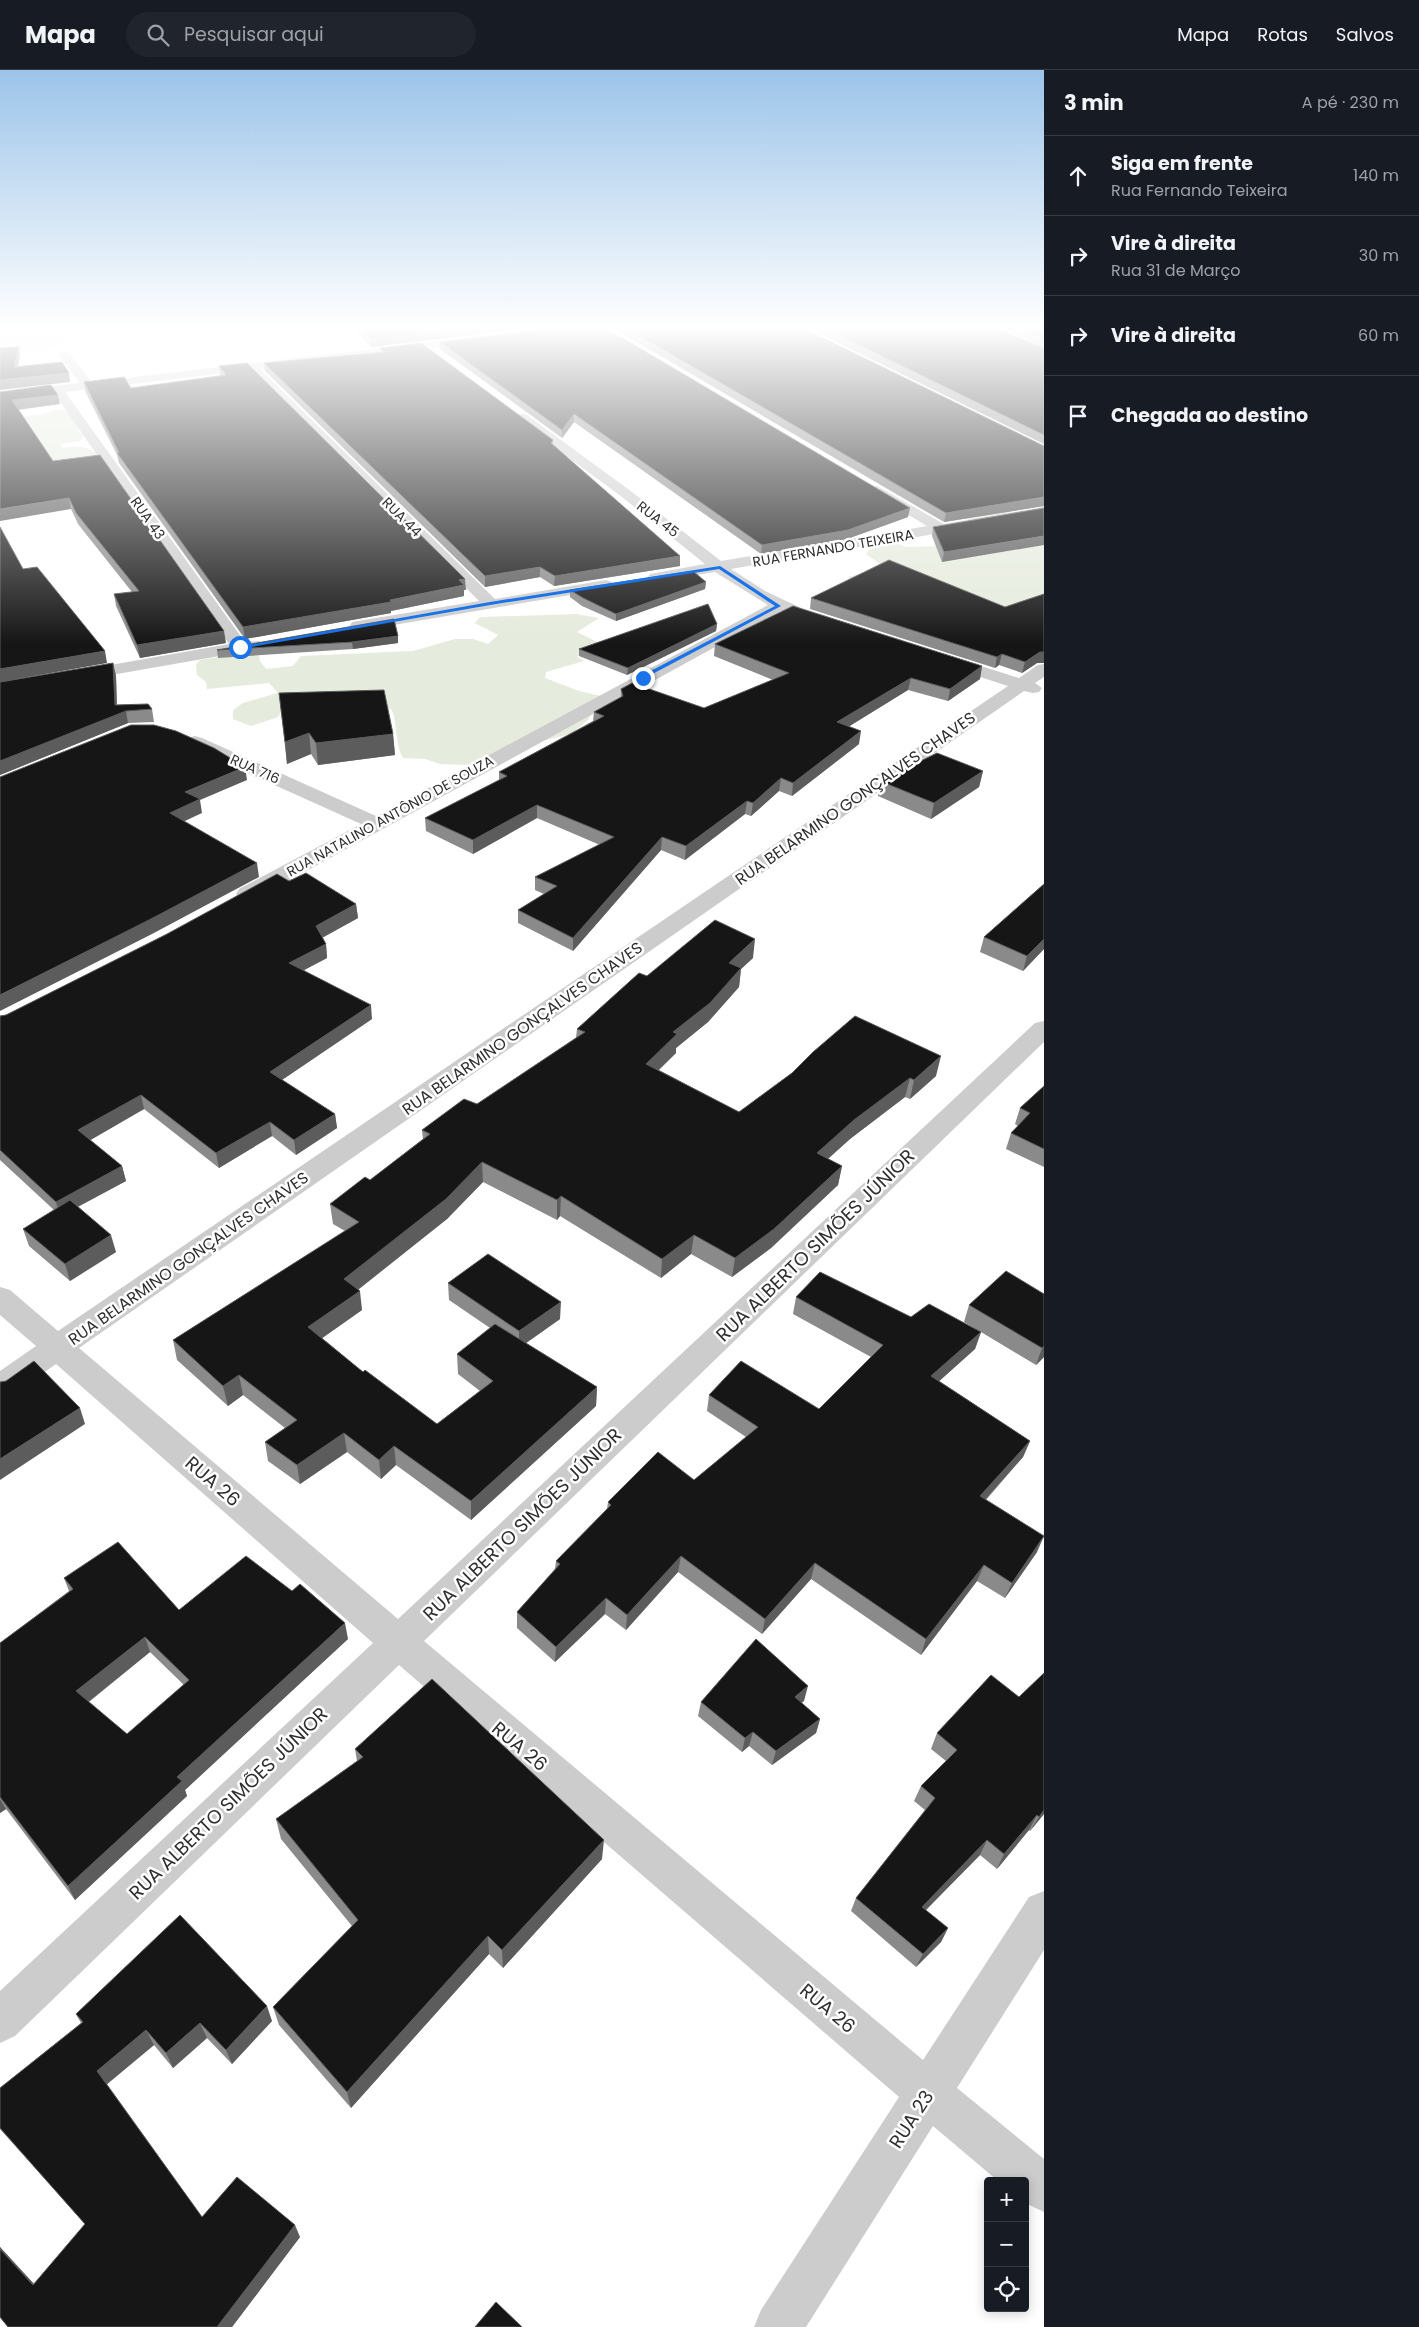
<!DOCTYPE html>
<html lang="pt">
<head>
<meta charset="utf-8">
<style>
	:root { --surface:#171b24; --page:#20242c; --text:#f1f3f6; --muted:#9ea1a6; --line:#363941 }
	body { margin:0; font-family:Poppins,sans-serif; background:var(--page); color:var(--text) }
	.controls { position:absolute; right:15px; bottom:15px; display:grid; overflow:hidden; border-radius:5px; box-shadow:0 2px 12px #0003 }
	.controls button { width:45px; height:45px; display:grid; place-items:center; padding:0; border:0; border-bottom:1px solid var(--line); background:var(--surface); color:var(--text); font:25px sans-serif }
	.stop { position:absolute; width:15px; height:15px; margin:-11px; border:4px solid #1a73e8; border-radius:50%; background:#fff }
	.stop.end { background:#1a73e8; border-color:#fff; box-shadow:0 1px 5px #0008 }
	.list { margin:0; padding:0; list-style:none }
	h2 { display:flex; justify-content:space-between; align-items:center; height:65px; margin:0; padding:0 20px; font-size:21px }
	h2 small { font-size:16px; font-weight:400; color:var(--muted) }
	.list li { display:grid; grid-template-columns:32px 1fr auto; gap:15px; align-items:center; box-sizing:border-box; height:80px; padding:0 20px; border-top:1px solid var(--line) }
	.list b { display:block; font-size:19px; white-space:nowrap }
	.list p { margin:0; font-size:16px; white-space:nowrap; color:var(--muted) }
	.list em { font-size:16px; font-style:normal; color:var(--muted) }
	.icon { flex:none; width:28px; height:28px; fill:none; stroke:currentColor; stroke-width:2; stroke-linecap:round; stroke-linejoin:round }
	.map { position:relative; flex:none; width:1044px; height:2257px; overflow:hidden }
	header { display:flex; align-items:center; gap:30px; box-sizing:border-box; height:70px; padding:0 25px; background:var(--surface); border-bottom:1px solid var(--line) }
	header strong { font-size:24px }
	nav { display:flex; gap:28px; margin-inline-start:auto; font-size:18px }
	.search { width:350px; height:45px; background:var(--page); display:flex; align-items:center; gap:12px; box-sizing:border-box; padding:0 18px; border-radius:28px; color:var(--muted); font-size:19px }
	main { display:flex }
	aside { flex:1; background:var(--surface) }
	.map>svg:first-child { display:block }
	.green { fill:#e5ebdd }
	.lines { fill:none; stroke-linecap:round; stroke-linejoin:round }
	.street { fill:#ccc; fill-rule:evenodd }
	.wall { fill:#8a8a8a; fill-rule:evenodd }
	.shaded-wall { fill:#5c5c5c }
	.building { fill:#161616; stroke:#5c5c5c; fill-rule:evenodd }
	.route { fill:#1a73e8 }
	.labels { text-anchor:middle; stroke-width:5; stroke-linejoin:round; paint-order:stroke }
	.far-street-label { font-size:14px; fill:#2f2f2f; stroke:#fff }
	.street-label { font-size:16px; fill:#2f2f2f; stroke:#fff }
	.near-street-label { font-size:19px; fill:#2f2f2f; stroke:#fff }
</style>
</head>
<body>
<header>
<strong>Mapa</strong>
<div class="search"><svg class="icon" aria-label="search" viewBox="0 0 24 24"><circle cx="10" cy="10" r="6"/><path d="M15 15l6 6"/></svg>Pesquisar aqui</div>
<nav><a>Mapa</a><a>Rotas</a><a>Salvos</a></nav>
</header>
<main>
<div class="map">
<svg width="1044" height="2257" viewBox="0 0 1044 2257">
	<rect width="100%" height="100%" fill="#fff"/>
	<g class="green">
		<path d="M0,257H189L73,266L56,271L60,276C35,282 23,287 0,274Z"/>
		<path d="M56,340H65L87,352L88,355L76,360L84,365L80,371L59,374L62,378C78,376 90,375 101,389L53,400L16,347L39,345Z"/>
		<path d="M1001,442L1044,443V529L1016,546L860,517L848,507L885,498L866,484L874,475L891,471L906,477L944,476L970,455L967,448L945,446Z"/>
		<path d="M576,544L599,548L577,562L601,574L584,580L577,587L584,591L546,602L545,608L579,621L601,626L588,650L571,664L533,673L472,695L440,694L425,689L403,688C394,672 398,650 391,639L281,642L278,647L251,656L233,649V640L243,633L278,623L269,613L207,619L206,612L197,605L196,595L200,590L258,581L260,591L266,599L293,596L301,586L413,581L455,569H473L488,574L498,565L475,553L480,547Z"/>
	</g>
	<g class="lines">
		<g class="street">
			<path d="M477,267L483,270L481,272L260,299L495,529L606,510L612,512L614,515L612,518L358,561L352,560L350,556L352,552L358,551L479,531L248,300L65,322L245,572L260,571L262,575L260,579L254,580L77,611L71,610L68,606L71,602L77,601L229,574L54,323L0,330V322L80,313L58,284L64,281L68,282L92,312Z"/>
			<path d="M523,344L527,345L632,422L721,491L927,456L872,423L870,420L872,417L877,416L944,454L1044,437V445L731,499L765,521L799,537L801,540L799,543L793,545L781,541L255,829L247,831L239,829L236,824L239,819L361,754L188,676L186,672L188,668L195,666L202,668L376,746L768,535L715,502L656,512L650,510L648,507L650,504L705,494L622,427L519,351L517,348L519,345Z"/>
			<path d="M946,585L1019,608L1038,595L1044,594V607L1035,613L1042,618L1039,622L1033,623L1024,621L79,1278L398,1549L1035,953L1044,951V972L424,1571L923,1990L1029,1827L1044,1821V1880L957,2018L1044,2089V2142L1025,2133V2111H998L933,2056L806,2257H754L761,2240L899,2027L399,1595L15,1966L0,1973V1921L373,1573L56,1294L11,1326L0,1329V1301L36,1276L0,1245V1217L10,1220L58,1261L1008,616L940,594L937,590L940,586Z"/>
		</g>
	</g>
	<g class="wall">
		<path d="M352,257H535L371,277Z"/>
		<path d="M611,257H801L1044,376V436L944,452Z"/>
		<path d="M806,257H994L1044,278V374Z"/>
		<path d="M999,257H1044V277Z"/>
		<path d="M440,272L908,447L847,469L761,484L574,352L562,368L440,279Z"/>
		<path d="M380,278L553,370V375L680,486V496L554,516L540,507L485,517L265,301L264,293L380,283Z"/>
		<path d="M219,296L466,520H464V526L391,541V543L245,569L119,393L117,385L85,321L84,312L131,318L220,306Z"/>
		<path d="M0,322L60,334L18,340L53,391L226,573L140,588L116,536L114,524L132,522L78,454L71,439Z"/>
		<path d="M1044,438L942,492L932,466L933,457Z"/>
		<path d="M706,512L705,519L616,551L582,536L570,527V520Z"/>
		<path d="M811,528L1037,593L1022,603L999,595L995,598L810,539Z"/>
		<path d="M717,554L716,561L627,605L579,586V579Z"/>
		<path d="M398,566V573L353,579L218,588L217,580Z"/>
		<path d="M715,574L982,596L980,609L948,631L908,620L848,657L859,674L792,726L779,721L751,746L745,744L685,790L661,780L573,881L518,853V840L544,824L535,820V807L600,775L537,748L473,784L426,761L425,748L499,710V702L593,651L594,642L621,628V619L704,638L773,610L714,586Z"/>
		<path d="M113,593L116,606L117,635L152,639L154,652L128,653L0,705Z"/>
		<path d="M279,623L393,664L395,685L318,695L311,684L287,694Z"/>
		<path d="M983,701L979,717L931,749L878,726L880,711Z"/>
		<path d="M289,811L356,834L358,848L322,868L326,874L327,888L304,900L372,949L282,1010L335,1044L337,1058L296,1085L272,1066L219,1098L144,1039L90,1070L122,1096L126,1111L78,1137L116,1182L70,1211L29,1176L23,1159L54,1140L0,1090V946L6,945Z"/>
		<path d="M1044,814V879L1023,901L980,882L984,867Z"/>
		<path d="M753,888L741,899L739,917L708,952L676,978V983L659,1000L739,1042L792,1003L936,1006L910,1029L905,1027L850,1069L828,1089L842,1096L838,1115L771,1178L732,1207L691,1184L661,1208L560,1146L557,1150L483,1112L447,1149L358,1220L362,1240L322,1268L363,1302L437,1354L480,1321L458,1304L457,1284L490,1258L449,1230L448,1213L560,1249L526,1273L597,1317L596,1336L471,1450L396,1395L381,1409L347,1382L300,1414L268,1391L265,1372L285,1358L243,1325L228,1336L177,1290L173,1270L345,1161L333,1154L330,1134L370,1110L423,1069L422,1060L477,1034L576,968L577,959L647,906Z"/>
		<path d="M1044,1016V1097L1006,1079L1011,1063L1018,1056L1015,1054L1020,1038Z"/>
		<path d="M1044,1224V1287L1036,1295L981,1262L975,1279L939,1311L1030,1371L1023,1387L986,1430L1037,1482L1005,1528L977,1511L921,1585L811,1509L762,1564L678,1502L626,1560L605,1544L555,1592L517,1558V1542L555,1499L556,1491L607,1439L608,1432L694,1410L746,1367L707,1341L709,1325L819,1339L871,1287L793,1244L796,1227L911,1247L979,1261L964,1252L969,1235Z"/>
		<path d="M64,1508L179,1540L348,1569L185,1720L187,1726L75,1830L6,1739L0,1743V1573L69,1521ZM150,1582L184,1615L127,1664L89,1632Z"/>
		<path d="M1044,1603V1744L1030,1761L1029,1760L997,1799L980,1785L926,1840L948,1858L941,1872L916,1897L851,1841L856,1828L925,1740L914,1731L921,1716L946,1691L931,1679L937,1663L1019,1627Z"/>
		<path d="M804,1631L801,1633L820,1649L816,1663L772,1695L749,1676L742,1682L698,1646L701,1632Z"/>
		<path d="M355,1679L602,1789L503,1898L489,1884L351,2038L279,1955L273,1937L352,1856L281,1769L276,1749L357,1691Z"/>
		<path d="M76,1944L272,1951L232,1994L207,1968L173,1998L154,1975L107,2014L202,2147L300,2167L232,2257H8L0,2247V2177L34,2214L85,2154L0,2059V2018L81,1953Z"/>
	</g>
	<g class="shaded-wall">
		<path d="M474,257H535L371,277V269Z"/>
		<path d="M19,277L20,286L16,307L14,297Z"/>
		<path d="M69,303L70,312L0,320V310Z"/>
		<path d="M58,325L60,334L14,340L12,330Z"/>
		<path d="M574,344V352L562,368V360Z"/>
		<path d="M1044,427V436L944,452L946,443Z"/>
		<path d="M69,428L71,439L0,451V439Z"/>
		<path d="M910,438L908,447L847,469L761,484L762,475Z"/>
		<path d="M1044,466V475L942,492L944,482Z"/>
		<path d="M680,486V496L554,516L555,506Z"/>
		<path d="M540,497V507L485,517V506Z"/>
		<path d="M465,509L466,520H464V526L391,541V543L245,569L243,557Z"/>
		<path d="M706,512L705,519L616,551V544Z"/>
		<path d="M717,554L716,561L627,605L628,598Z"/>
		<path d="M224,561L226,573L140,588L137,575Z"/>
		<path d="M398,566V573L353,579L352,572Z"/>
		<path d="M105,581L107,593L0,612V599Z"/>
		<path d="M1040,582H1044V593H1037L1022,603L1025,592Z"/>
		<path d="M1002,584L999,595L995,598L997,587Z"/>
		<path d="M113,593L116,606L117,644L126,641L128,653L0,705V691L115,635Z"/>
		<path d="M982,596L980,609L948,631L950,619Z"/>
		<path d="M911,608L908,620L835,665L837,652Z"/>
		<path d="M861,661L859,674L792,726L793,713Z"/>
		<path d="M309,663L311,684L287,694L285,672Z"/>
		<path d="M393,664L395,685L318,695L316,673Z"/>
		<path d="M245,697L247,710L200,730L202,743L172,757L170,743L185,722Z"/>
		<path d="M983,701L979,717L931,749L934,733Z"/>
		<path d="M781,708L779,721L751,746L753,733Z"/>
		<path d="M747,731L745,744L685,790L686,776Z"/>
		<path d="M537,735V748L473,784V770Z"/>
		<path d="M662,767L661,780L573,881V868Z"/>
		<path d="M257,793L259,807L152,864L0,941V925Z"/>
		<path d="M356,834L358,848L318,870L316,856Z"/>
		<path d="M755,869L753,888L741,899L739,917L708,952L676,978V983L645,1013L646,994L673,962L729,893Z"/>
		<path d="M1044,869V879L1023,901L1027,886Z"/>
		<path d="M326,874L327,888L291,907L289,893Z"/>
		<path d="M371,935L372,949L273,1016L270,1002Z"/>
		<path d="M941,986L936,1006L910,1029L914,1010Z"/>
		<path d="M910,1008L905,1027L850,1069L813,1102L817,1083L854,1050Z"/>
		<path d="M141,1025L144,1039L82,1075L78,1060Z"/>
		<path d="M335,1044L337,1058L296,1085L294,1070Z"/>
		<path d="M270,1052L272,1066L219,1098L216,1083Z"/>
		<path d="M482,1092L483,1112L447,1149L346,1229L344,1209Z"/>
		<path d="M122,1096L126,1111L60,1146L56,1132Z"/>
		<path d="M842,1096L838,1115L771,1178L732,1207L735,1188Z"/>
		<path d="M561,1126L560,1146L557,1150V1130Z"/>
		<path d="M111,1165L116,1182L70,1211L65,1194Z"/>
		<path d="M694,1165L691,1184L661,1208L662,1189Z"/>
		<path d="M360,1221L362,1240L311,1276L308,1257Z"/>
		<path d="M561,1232L560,1249L519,1278V1261Z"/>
		<path d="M981,1262L975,1279L926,1323L931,1306Z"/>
		<path d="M1044,1276V1287L1036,1295L1042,1278Z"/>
		<path d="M239,1305L243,1325L228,1336L223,1316Z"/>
		<path d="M597,1317L596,1336L471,1450V1431Z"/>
		<path d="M80,1338L85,1354L0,1410V1389Z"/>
		<path d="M344,1363L347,1382L300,1414L297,1395Z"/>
		<path d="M1030,1371L1023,1387L974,1442L980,1426Z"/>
		<path d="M394,1376L396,1395L381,1409L379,1390Z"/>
		<path d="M1044,1466L1037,1482L1005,1528L1012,1513Z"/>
		<path d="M681,1486L678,1502L626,1560L627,1545Z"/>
		<path d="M815,1493L811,1509L762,1564L765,1549Z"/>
		<path d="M984,1495L977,1511L921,1585L926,1569Z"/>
		<path d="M606,1528L605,1544L555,1592L556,1577Z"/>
		<path d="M345,1553L348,1569L185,1720L187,1726L75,1830L68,1816L177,1707Z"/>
		<path d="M145,1567L150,1582L83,1636L76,1621Z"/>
		<path d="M808,1616L804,1631L791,1641L795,1627Z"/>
		<path d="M820,1649L816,1663L772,1695L776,1681Z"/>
		<path d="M753,1662L749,1676L742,1682L745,1668Z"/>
		<path d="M0,1729L6,1739L0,1743Z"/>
		<path d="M1044,1740V1744L1030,1761L1039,1747Z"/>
		<path d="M1037,1745L1029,1760L997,1799L1004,1784Z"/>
		<path d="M604,1770L602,1789L503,1898L502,1880Z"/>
		<path d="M987,1770L980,1785L915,1851L922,1837Z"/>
		<path d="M948,1858L941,1872L916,1897L923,1884Z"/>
		<path d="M488,1866L489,1884L351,2038L347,2022Z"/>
		<path d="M267,1936L272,1951L232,1994L226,1980Z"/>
		<path d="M200,1953L207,1968L173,1998L166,1983Z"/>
		<path d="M146,1960L154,1975L106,2015L97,2001Z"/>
		<path d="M295,2155L300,2167L232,2257H217Z"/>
		<path d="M0,2177L45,2226L33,2215L0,2179Z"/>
	</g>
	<g class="building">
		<path d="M359,257H474L371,269Z"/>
		<path d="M561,257H604L910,438L848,460L762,475L574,344L562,360L440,272Z"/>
		<path d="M624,257H801L1044,376V427L946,443Z"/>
		<path d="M822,257H994L1044,278V365Z"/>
		<path d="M1017,257H1044V269Z"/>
		<path d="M421,273L553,370L551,373L680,486L555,506L540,497L485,506L264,293L385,282L380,278Z"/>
		<path d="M19,277L14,297L62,292L69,303L0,310V278Z"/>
		<path d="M247,293L465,509L459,510L464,515L390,530L391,532L243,557L117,383H119L84,312L124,307L131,318L226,305L219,296Z"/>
		<path d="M51,315L58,325L12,330L53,391L100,385L224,561L137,575L114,524L139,521L76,443L69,428L0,439V322Z"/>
		<path d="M1044,438V466L944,482L933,457Z"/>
		<path d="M0,457L23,499L37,497L105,581L0,599Z"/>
		<path d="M889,490L1005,537L1044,524V582H1040L1025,592L1002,584L997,587L811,528Z"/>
		<path d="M693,501L706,512L616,544L583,528L570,520Z"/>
		<path d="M708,534L717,554L628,598L579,579Z"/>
		<path d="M793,536L982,596L950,619L911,608L837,652L861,661L793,713L781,708L753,733L747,731L686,776L662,767L573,868L518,840L557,816L535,807L614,767L537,735L473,770L425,748L507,706L499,702L604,646L594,642L623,626L621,619L632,613L704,638L789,603L715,574Z"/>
		<path d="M394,549L398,566L352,572L217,580Z"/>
		<path d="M113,593L115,635L148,634L152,639L126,641L0,691V612Z"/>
		<path d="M384,620L393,664L316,673L309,663L285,672L279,623Z"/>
		<path d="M131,655H154L176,661L214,678L245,697L185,722L200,729L170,743L257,793L149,850L0,925V707Z"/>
		<path d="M937,683L983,701L934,733L880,711Z"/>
		<path d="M306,803L356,834L316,856L326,874L289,893L371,935L270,1002L335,1044L294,1070L270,1052L216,1083L141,1025L78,1060L122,1096L56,1132L0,1080V946L6,945L167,864L277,804L289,811Z"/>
		<path d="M1044,814V869L1027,886L984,867Z"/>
		<path d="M715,850L755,869L729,893L741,898L710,933L673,962L677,964L646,994L739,1042L792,1003L813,982L855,946L941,986L914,1010L910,1008L854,1050L817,1083L842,1096L774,1159L735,1188L694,1165L662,1189L561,1126L557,1130L482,1092L446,1129L344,1209L360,1221L308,1257L363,1302L365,1300L437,1354L493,1311L457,1284L495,1254L597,1317L471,1431L394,1376L379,1390L344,1363L297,1395L265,1372L297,1350L239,1305L223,1316L173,1270L359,1152L330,1134L365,1107L370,1110L430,1064L422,1060L464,1029L477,1034L585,962L577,959L639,903L647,906Z"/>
		<path d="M1044,1016V1079L1011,1063L1030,1043L1020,1038Z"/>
		<path d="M70,1130L111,1165L65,1194L23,1159Z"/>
		<path d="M488,1184L561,1232L519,1261L448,1213Z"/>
		<path d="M1006,1201L1044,1224V1276L1042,1278L969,1235Z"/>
		<path d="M820,1202L911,1247L929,1234L981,1262L931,1306L1030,1371L980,1426L1044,1466L1012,1513L984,1495L926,1569L815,1493L765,1549L681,1486L627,1545L606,1528L556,1577L517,1542L560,1494L556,1491L611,1435L608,1432L658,1382L694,1410L758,1357L709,1325L741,1291L819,1339L883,1275L796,1227Z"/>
		<path d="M34,1291L80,1338L0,1389V1312L6,1311Z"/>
		<path d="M118,1472L179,1540L246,1486L292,1521L300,1514L345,1553L177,1707L182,1711L68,1816L0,1727V1573L73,1519L64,1508ZM145,1567L189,1610L127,1664L76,1621Z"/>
		<path d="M756,1569L808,1616L795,1627L820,1649L776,1681L753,1662L745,1668L701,1632Z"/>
		<path d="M1044,1603V1740L1039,1747L1037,1745L1004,1784L987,1770L922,1837L948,1858L923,1884L856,1828L935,1728L921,1716L957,1680L937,1663L991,1605L1019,1627Z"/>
		<path d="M432,1609L604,1770L502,1880L488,1866L347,2022L273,1937L358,1850L276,1749L363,1687L355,1679Z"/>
		<path d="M180,1845L267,1936L226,1980L200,1953L166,1983L146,1960L97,2001L202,2147L237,2107L295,2155L217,2257H8L0,2247V2179L33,2215L85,2154L0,2058V2018L83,1952L76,1944Z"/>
		<path d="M496,2232L522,2257H475Z"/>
	</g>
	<linearGradient id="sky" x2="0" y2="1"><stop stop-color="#9cc4e9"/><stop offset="0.45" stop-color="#fff"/><stop offset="1" stop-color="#fff" stop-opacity="0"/></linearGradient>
	<rect width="1044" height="573" fill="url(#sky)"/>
	<path class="route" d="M720,496L781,536L643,609L641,606L775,536L719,499L490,535L240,579L237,577L490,532Z"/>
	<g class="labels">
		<g class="far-street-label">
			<text transform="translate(402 447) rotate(45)" y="5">RUA 44</text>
			<text transform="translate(148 448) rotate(55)" y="5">RUA 43</text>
			<text transform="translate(658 449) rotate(38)" y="5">RUA 45</text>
			<text transform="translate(833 478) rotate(-10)" y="5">RUA FERNANDO TEIXEIRA</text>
			<text transform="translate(255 699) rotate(24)" y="5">RUA 716</text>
			<text transform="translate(390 746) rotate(-29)" y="5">RUA NATALINO ANTÔNIO DE SOUZA</text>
		</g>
		<g class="street-label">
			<text transform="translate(855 728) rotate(-35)" y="6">RUA BELARMINO GONÇALVES CHAVES</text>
			<text transform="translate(522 958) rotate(-35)" y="6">RUA BELARMINO GONÇALVES CHAVES</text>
			<text transform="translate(188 1188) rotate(-35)" y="6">RUA BELARMINO GONÇALVES CHAVES</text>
		</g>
		<g class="near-street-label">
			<text transform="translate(815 1175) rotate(-44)" y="7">RUA ALBERTO SIMÕES JÚNIOR</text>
			<text transform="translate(213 1411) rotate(41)" y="7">RUA 26</text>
			<text transform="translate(522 1454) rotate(-44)" y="7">RUA ALBERTO SIMÕES JÚNIOR</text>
			<text transform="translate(520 1676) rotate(40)" y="7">RUA 26</text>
			<text transform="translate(228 1733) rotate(-44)" y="7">RUA ALBERTO SIMÕES JÚNIOR</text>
			<text transform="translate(828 1938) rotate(40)" y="7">RUA 26</text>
			<text transform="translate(911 2049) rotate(-57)" y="7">RUA 23</text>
		</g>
	</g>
</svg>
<div class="controls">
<button>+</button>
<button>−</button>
<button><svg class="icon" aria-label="locate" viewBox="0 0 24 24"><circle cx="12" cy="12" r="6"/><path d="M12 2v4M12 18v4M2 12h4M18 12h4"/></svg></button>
</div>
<div class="stop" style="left:240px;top:577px"></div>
<div class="stop end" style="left:643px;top:608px"></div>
</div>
<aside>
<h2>3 min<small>A pé · 230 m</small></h2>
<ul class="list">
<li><svg class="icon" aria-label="ahead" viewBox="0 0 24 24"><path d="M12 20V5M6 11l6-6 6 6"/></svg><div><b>Siga em frente</b><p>Rua Fernando Teixeira</p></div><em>140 m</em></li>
<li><svg class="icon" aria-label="right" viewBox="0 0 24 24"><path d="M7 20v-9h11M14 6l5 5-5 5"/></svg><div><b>Vire à direita</b><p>Rua 31 de Março</p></div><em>30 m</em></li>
<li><svg class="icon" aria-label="right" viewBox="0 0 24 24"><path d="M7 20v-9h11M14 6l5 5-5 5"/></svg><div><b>Vire à direita</b></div><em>60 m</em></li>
<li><svg class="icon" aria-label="arrive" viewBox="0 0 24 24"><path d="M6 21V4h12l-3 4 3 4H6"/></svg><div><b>Chegada ao destino</b></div></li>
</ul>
</aside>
</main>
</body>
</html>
